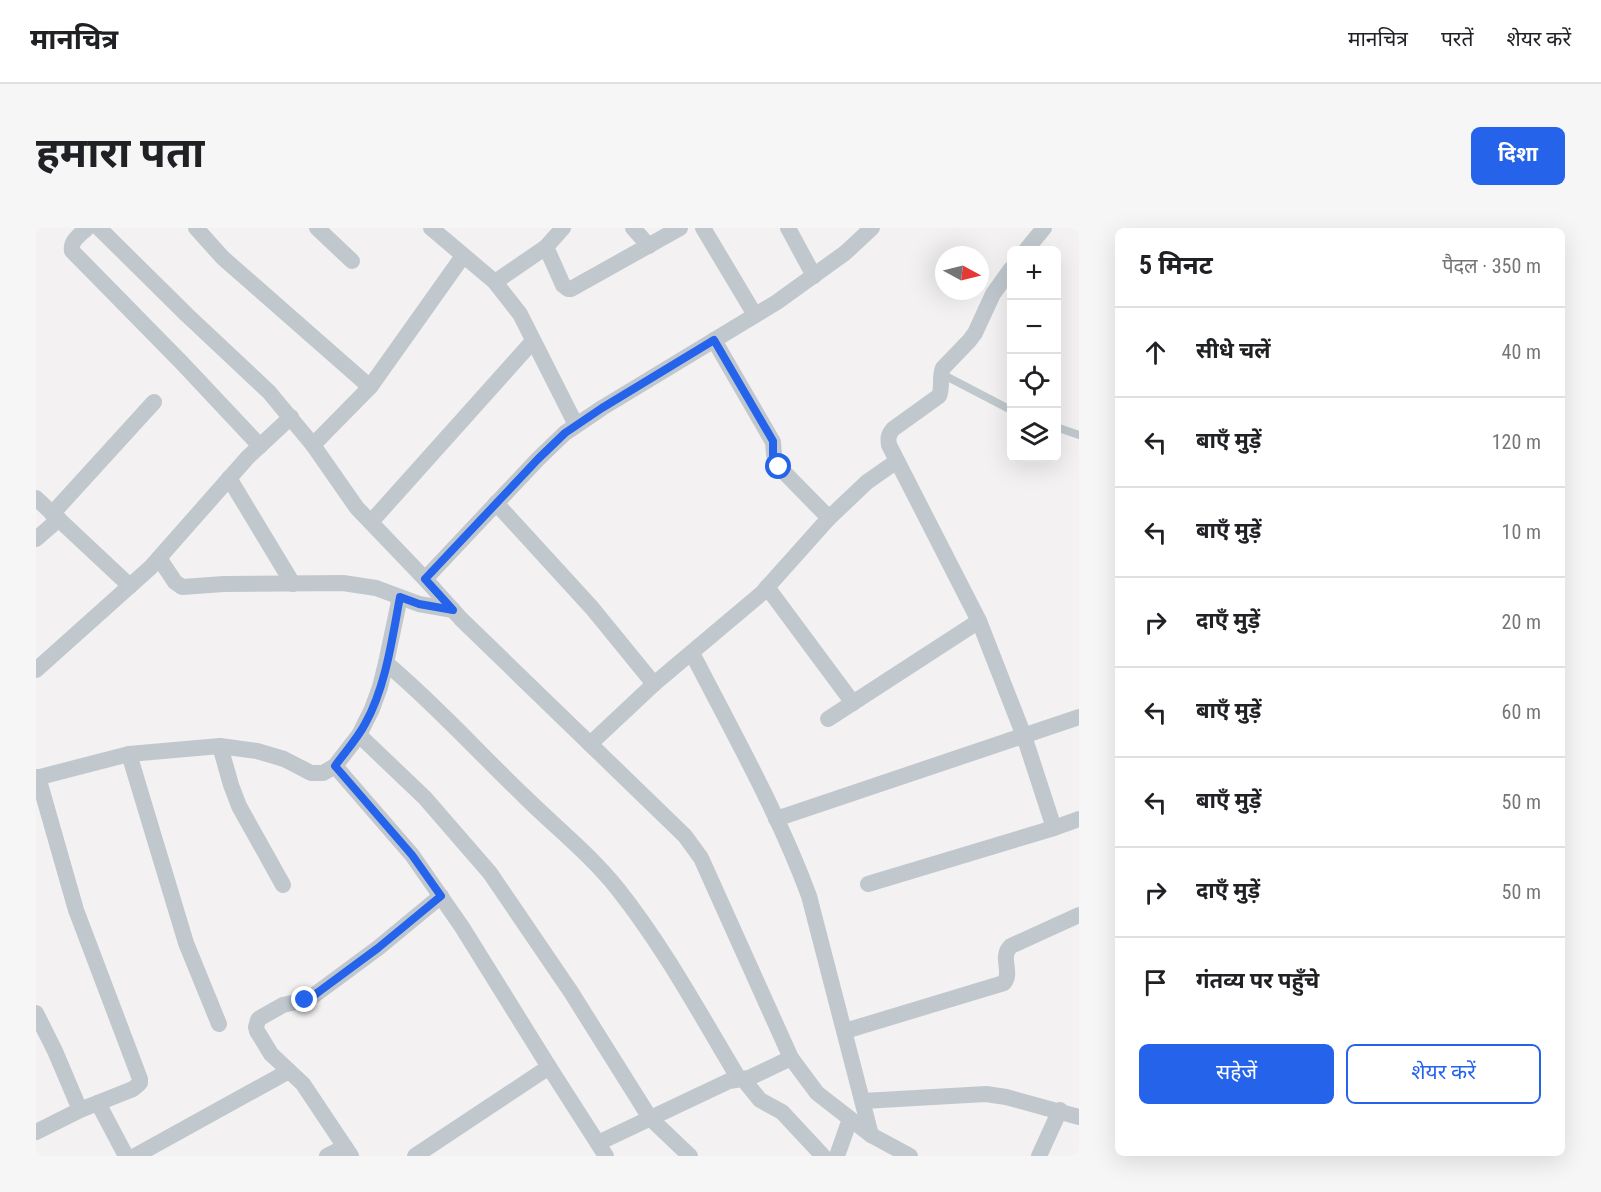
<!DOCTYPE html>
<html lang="hi">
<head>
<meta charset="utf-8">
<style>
	:root { --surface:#fff; --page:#f6f6f6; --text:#202124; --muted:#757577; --line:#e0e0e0; --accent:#2563eb }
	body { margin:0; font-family:"Roboto Condensed","Noto Sans Devanagari",sans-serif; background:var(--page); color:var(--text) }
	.controls { position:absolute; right:18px; top:18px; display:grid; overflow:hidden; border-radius:9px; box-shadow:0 6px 24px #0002 }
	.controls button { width:54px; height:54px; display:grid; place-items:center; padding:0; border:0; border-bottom:2px solid var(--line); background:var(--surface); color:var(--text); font:30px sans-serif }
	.compass { position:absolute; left:899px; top:18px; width:54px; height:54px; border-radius:50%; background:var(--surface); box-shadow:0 6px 24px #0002; rotate:97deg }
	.stop { position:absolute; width:18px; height:18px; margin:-14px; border:4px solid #2563eb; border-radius:50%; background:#fff }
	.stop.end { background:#2563eb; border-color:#fff; box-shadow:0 2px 6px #0008 }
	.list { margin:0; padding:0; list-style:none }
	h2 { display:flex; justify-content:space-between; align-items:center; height:78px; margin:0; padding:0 24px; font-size:26px }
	h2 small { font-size:20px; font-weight:400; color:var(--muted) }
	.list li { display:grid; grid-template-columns:39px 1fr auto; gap:18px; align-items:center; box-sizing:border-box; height:90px; padding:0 24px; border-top:2px solid var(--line) }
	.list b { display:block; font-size:22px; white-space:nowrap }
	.list em { font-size:20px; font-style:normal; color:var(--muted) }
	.actions { display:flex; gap:12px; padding:18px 24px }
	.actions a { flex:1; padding:14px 0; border:2px solid var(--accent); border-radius:9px; text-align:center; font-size:21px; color:var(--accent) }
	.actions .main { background:var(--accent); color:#fff }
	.icon { flex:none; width:33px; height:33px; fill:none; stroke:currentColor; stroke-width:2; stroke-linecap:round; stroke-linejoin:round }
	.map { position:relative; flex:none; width:1043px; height:928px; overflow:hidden; border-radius:9px }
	header { display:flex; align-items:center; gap:36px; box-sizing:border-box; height:84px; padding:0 30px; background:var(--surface); border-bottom:2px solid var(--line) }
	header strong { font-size:28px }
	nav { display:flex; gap:33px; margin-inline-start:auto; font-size:21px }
	.intro { display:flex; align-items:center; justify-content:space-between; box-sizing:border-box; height:144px; padding:0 36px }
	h1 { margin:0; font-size:42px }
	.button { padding:15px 27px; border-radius:9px; background:var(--accent); color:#fff; font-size:21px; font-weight:700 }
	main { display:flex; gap:36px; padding:0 36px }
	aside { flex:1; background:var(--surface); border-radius:9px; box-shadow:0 6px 24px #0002 }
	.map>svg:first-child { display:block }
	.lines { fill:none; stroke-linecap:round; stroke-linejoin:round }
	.lane { stroke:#c0c8ce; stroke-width:8 }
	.street { stroke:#c0c8ce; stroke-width:16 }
	.route { stroke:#2563eb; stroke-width:8 }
</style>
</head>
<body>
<header>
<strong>मानचित्र</strong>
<nav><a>मानचित्र</a><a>परतें</a><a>शेयर करें</a></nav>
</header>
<div class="intro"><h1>हमारा पता</h1><a class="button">दिशा</a></div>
<main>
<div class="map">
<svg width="1043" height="928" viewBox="0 0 1043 928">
	<rect width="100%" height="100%" fill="#f3f1f1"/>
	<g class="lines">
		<g class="lane">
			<path d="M904,145L975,182"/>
			<path d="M1020,199L1043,207"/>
		</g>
		<g class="street">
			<path d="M51,0C44,7 34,13 36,23L146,135L224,218"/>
			<path d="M63,0L151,87L233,164L277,217L321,280L389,351L425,391L649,608L665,630L755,830L781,865L835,907L874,928"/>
			<path d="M160,0L187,30L334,159"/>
			<path d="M281,0L316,33"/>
			<path d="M395,0L459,54L484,86L540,197"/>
			<path d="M597,0L613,18"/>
			<path d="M667,0L719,87"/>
			<path d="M752,0L778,48"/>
			<path d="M510,19L527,57L532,61H535L644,0"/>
			<path d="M990,22L1008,0"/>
			<path d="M975,41L957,66L939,105L933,113L907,140C903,149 907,159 903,168L857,201C852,207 852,210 853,217L943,393L988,508L1018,600"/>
			<path d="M459,54L510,19L527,0"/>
			<path d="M678,112L737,214C738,224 737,230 743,239L793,290"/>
			<path d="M277,217L334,159L427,28"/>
			<path d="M193,250L257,356"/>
			<path d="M0,270L94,358"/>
			<path d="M460,275L556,380L618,456"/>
			<path d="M16,286L118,174"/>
			<path d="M335,294L497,113"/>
			<path d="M0,311L23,291"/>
			<path d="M123,330L139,354L146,359L188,356L307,355L340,360L383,376L417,382"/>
			<path d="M389,351L502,231L529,205L566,180L741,74L809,25L836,0"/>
			<path d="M731,359L817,475"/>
			<path d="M656,425C697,505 742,584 773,668L835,907"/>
			<path d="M350,435C399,476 441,523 487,567C518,598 554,626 581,660C628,719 664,786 703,851"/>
			<path d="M0,442L115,339L212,229L255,189"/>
			<path d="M792,491L943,393"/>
			<path d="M323,507L389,570L454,645L535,764L614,890L654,928"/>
			<path d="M554,516L618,456L726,365L793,290L831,254L861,233"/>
			<path d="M184,518L195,557L203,578L247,657"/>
			<path d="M93,526L150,715L183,796"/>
			<path d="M299,538L376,627L426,699L513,839L570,928"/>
			<path d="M0,550L93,526L184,518L221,523L248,531L275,545H287L299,538L323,507L336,481L344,459L350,435L364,369"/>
			<path d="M740,591L1043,489"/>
			<path d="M832,656L1018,600L1043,591"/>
			<path d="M0,785L19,823L44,882"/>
			<path d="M809,803L968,755C977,744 963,729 975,718L1043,687"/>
			<path d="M707,851L724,872L746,884L787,928"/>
			<path d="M827,873L950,866L970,869L1043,889"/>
			<path d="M62,875L90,928"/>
			<path d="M0,904L44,882L97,861L104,855V851L40,682L2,549"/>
			<path d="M562,915L693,853L713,850L755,830"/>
			<path d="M99,928L253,843"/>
			<path d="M291,928L309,919"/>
			<path d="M315,928L267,856L235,826L221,803L220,799L222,792L224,790L247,777L269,772L277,768L342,720L405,668"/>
			<path d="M379,928L513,839"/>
			<path d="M801,928L814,891"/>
			<path d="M1003,928L1024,882"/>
		</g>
	</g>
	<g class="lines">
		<path class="route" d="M269,772L277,768L342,720L405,668L376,627L299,538C309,524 321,511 329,496C350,458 356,411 364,369L383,376L417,382L389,351L502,231L529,205L566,180L678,112L737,213V228L743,239"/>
	</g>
</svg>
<div class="controls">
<button>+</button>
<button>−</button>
<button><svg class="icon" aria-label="locate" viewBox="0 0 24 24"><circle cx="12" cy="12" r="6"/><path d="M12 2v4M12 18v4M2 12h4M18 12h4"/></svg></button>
<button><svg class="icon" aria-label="layers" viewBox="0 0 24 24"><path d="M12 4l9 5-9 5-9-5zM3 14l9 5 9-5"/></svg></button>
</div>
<svg class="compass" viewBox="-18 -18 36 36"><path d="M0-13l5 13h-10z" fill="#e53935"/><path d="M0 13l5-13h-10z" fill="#757577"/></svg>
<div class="stop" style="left:743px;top:239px"></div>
<div class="stop end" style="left:269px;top:772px"></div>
</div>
<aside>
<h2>5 मिनट<small>पैदल · 350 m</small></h2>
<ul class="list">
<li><svg class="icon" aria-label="ahead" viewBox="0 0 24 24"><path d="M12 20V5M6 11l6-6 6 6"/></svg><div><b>सीधे चलें</b></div><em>40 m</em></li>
<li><svg class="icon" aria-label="left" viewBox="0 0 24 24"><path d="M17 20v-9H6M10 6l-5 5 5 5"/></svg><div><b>बाएँ मुड़ें</b></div><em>120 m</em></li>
<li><svg class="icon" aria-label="left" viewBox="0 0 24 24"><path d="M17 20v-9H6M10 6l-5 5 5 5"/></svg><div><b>बाएँ मुड़ें</b></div><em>10 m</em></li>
<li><svg class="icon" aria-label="right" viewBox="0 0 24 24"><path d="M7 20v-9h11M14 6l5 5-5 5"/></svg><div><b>दाएँ मुड़ें</b></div><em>20 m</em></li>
<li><svg class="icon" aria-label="left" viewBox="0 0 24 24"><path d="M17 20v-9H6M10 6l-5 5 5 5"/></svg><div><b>बाएँ मुड़ें</b></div><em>60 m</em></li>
<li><svg class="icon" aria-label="left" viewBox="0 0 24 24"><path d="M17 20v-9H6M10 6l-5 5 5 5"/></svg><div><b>बाएँ मुड़ें</b></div><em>50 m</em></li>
<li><svg class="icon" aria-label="right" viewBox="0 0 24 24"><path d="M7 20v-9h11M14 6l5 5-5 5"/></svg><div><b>दाएँ मुड़ें</b></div><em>50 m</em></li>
<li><svg class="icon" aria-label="arrive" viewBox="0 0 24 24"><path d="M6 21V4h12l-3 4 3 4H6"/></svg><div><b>गंतव्य पर पहुँचे</b></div></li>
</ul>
<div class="actions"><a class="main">सहेजें</a><a>शेयर करें</a></div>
</aside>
</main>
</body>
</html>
